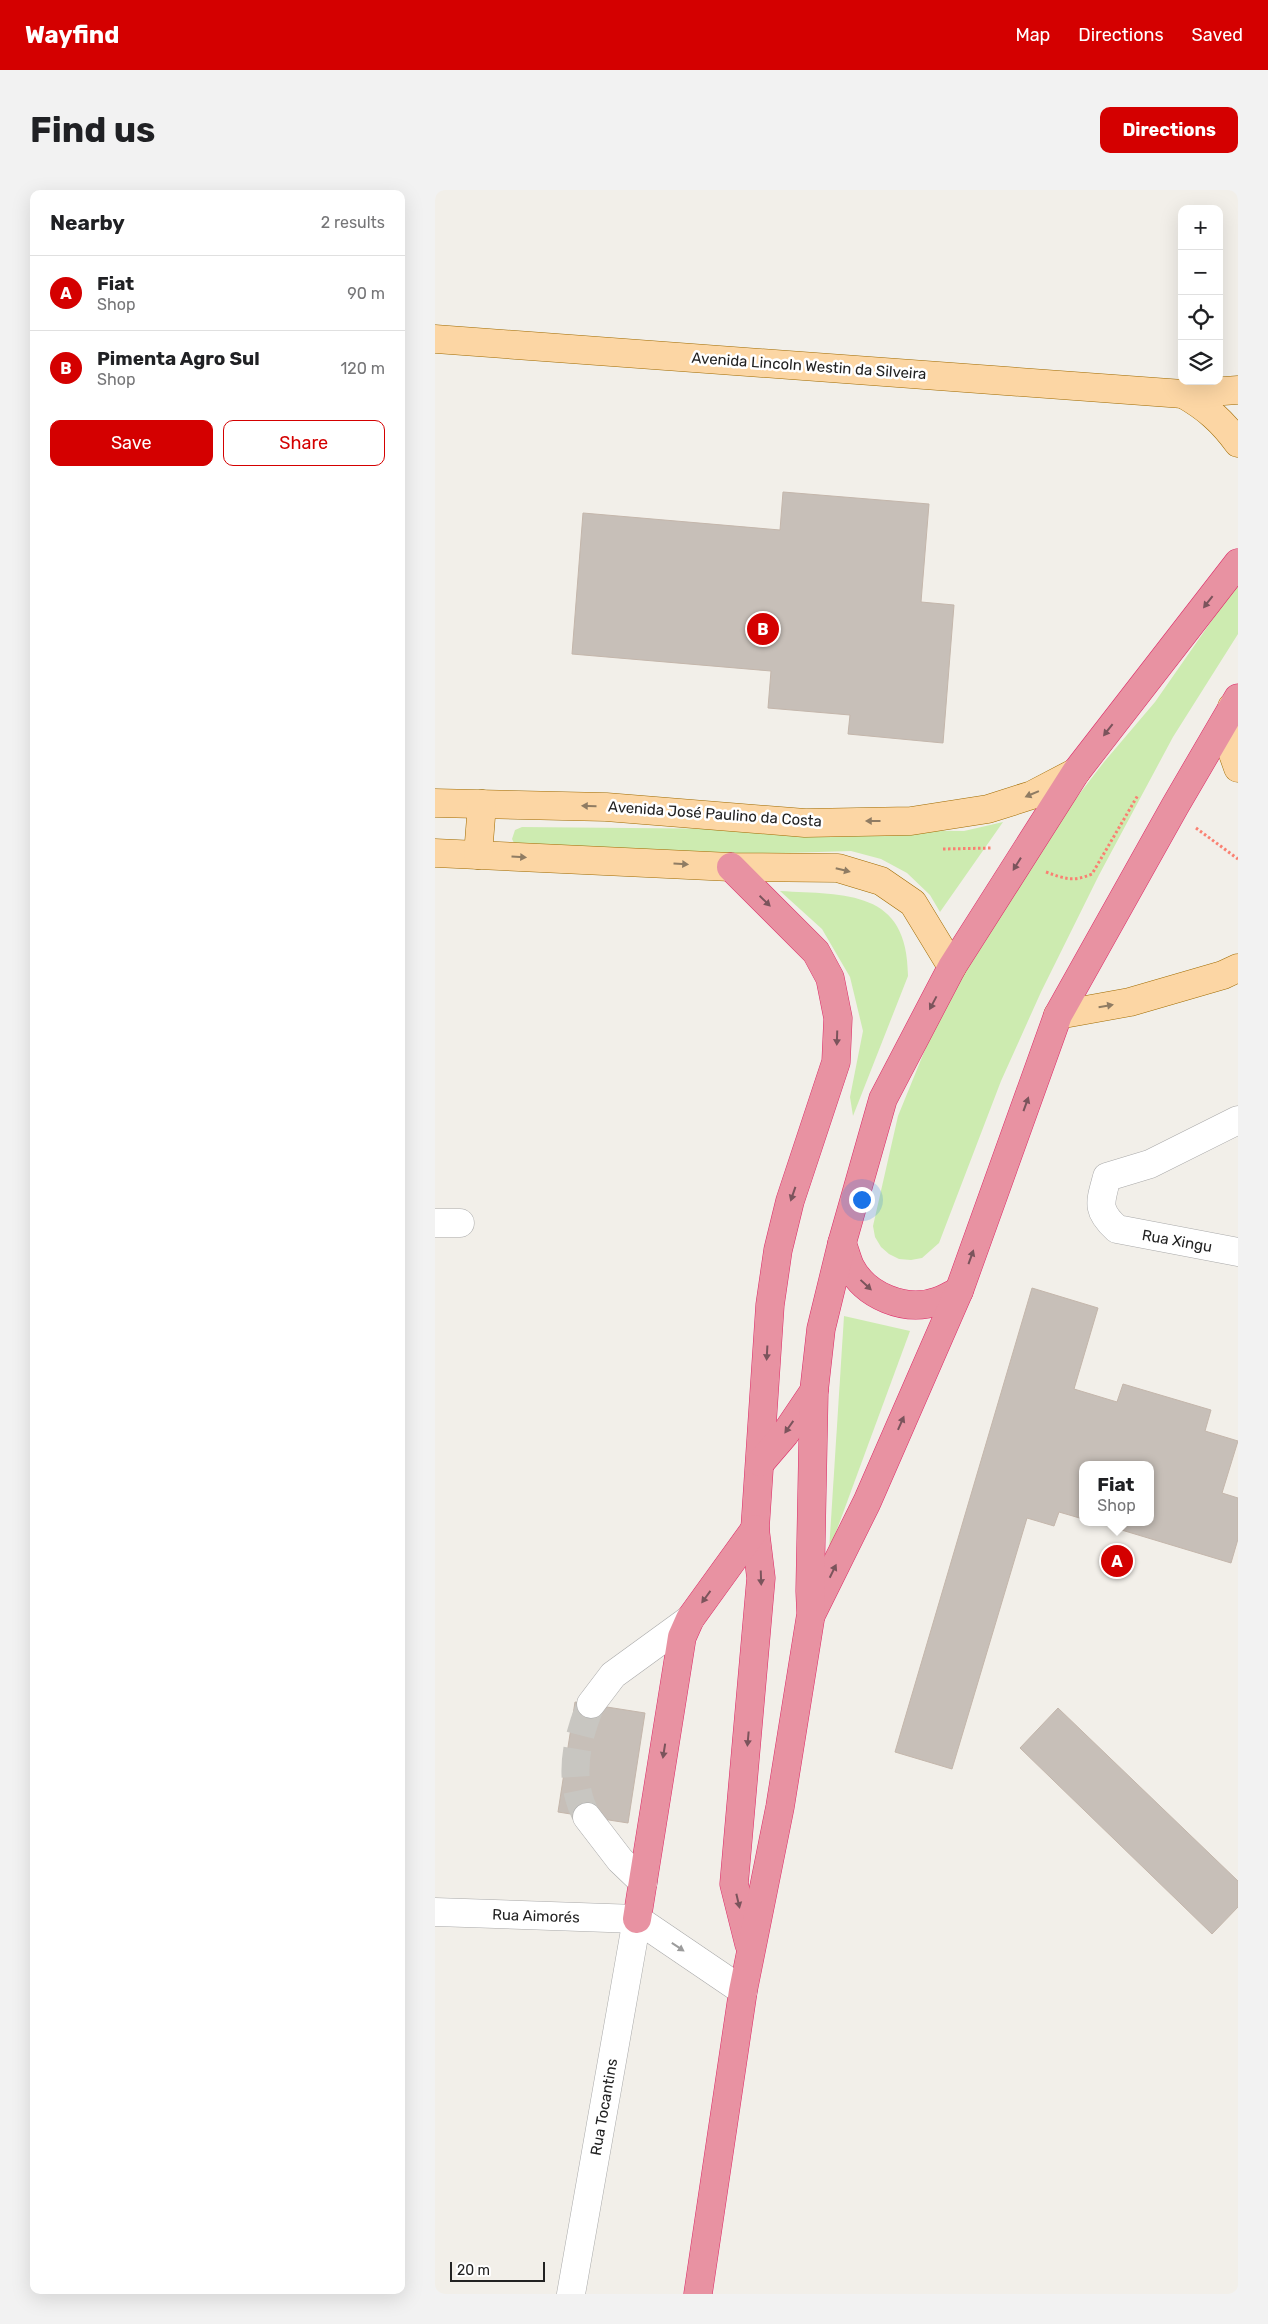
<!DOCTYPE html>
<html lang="en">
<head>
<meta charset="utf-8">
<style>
	:root { --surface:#fff; --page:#f2f2f2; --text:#202124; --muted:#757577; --line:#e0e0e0; --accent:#d40000 }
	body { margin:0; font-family:Rubik,sans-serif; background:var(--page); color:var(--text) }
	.controls { position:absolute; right:15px; top:15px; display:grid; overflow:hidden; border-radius:10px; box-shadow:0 5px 20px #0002 }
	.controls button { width:45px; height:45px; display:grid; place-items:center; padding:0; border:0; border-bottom:1px solid var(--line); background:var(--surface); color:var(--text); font:25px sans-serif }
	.scale { position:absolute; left:15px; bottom:12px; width:95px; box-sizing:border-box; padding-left:5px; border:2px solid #222; border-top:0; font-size:14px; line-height:18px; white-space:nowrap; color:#222; -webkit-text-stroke:4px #fff; paint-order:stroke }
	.you { position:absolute; left:426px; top:1009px; width:18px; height:18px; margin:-12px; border:4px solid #fff; border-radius:50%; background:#1a73e8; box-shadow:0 0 0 8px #1a73e833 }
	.badge { display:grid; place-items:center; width:32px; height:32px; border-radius:50%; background:var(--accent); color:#fff; font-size:16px; font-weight:700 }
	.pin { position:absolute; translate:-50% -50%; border:2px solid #fff; box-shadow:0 1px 5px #0006 }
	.popup { position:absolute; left:644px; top:1271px; width:75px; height:65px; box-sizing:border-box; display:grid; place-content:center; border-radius:10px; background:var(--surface); filter:drop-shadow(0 1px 4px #0005); font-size:16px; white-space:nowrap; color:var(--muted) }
	.popup b { font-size:19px; color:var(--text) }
	.popup::after { content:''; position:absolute; left:50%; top:100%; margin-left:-10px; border:10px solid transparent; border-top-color:var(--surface) }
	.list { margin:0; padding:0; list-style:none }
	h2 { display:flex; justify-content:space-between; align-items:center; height:65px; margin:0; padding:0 20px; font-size:21px }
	h2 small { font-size:16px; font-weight:400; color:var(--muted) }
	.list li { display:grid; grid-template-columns:32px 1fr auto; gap:15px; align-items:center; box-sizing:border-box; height:75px; padding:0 20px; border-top:1px solid var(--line) }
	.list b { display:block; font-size:19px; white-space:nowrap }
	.list p { margin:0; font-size:16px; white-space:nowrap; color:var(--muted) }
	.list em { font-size:16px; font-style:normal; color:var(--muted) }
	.actions { display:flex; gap:10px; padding:15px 20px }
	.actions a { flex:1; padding:11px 0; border:1px solid var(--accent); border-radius:10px; text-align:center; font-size:18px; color:var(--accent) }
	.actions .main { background:var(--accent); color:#fff }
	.icon { flex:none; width:28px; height:28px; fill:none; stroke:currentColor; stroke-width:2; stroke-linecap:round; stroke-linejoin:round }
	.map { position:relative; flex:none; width:803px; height:2104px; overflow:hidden; border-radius:10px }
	header { display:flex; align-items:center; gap:30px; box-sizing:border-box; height:70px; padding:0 25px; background:var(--accent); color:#fff }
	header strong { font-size:24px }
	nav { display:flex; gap:28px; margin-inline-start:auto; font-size:18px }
	.intro { display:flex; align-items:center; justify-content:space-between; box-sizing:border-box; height:120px; padding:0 30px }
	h1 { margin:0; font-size:35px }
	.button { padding:12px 22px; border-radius:10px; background:var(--accent); color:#fff; font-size:18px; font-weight:700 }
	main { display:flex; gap:30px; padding:0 30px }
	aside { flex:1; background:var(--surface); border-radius:10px; box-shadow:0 5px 20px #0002 }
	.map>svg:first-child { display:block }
	.grass { fill:#cdebb0 }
	.building { fill:#c7bfb8; stroke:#c4b6ab }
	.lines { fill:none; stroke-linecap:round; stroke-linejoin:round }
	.minor-tunnel { stroke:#c8c6c1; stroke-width:28; stroke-dasharray:28 14; stroke-linecap:butt }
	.minor-casing { stroke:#a9a9a9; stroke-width:29 }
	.major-casing { stroke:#a06b00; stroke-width:29 }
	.highway-casing { stroke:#dc2a67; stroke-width:29 }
	.path { stroke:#fa8072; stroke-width:3; stroke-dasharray:2.5 2.5; stroke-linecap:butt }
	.minor { stroke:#fff; stroke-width:28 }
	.major { stroke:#fcd6a4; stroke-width:28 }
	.highway { stroke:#e892a2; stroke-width:28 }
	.oneway { fill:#7b545c }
	.oneway2 { fill:#8f7c63 }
	.oneway3 { fill:#9c9c9c }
	.labels { text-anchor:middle; stroke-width:5; stroke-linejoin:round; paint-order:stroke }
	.street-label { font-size:15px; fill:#222; stroke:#fff }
</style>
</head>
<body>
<header>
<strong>Wayfind</strong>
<nav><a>Map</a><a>Directions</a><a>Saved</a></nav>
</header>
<div class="intro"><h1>Find us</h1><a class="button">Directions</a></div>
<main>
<aside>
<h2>Nearby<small>2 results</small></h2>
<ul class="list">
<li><span class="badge">A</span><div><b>Fiat</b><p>Shop</p></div><em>90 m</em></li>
<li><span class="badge">B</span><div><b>Pimenta Agro Sul</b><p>Shop</p></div><em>120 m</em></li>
</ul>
<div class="actions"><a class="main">Save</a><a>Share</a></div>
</aside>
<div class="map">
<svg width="803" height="2104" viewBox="0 0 803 2104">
	<rect width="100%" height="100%" fill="#f2efe9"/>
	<g class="grass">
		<path d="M803,393V444L738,547L664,685L606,802L566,891L504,1053L487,1068L476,1070L464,1069L454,1064L446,1057L440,1047L438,1036L463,926L505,823L582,685L669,572L720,512Z"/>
		<path d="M568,632L505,722L495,705L472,683L446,669L416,661L285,665L80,655L77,649L80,640L87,637L529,641Z"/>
		<path d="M345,701C411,705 473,699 473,786L418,926L415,907L428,841L415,787L387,739Z"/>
		<path d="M409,1126L475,1141L394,1361Z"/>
	</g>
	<g class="building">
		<path d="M348,302L494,314L486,412L519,415L508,553L413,544L415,525L333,518L336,481L137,464L148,323L345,340Z"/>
		<path d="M597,1098L663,1118L639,1199L682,1212L688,1194L776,1220L770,1241L803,1251L787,1303L803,1308V1349L796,1373L660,1332H716V1275H648V1329L624,1322L619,1336L592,1328L517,1579L460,1562Z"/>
		<path d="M140,1512L210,1523L193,1633L123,1622Z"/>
		<path d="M623,1518L803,1691V1717L777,1744L585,1558Z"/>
	</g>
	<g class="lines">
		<path class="minor-tunnel" d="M152,1627C132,1591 141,1550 156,1514"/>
		<g class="minor-casing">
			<g id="minor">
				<path d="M803,930L715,974L672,987C665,1013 661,1020 682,1039L803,1062"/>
				<path d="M0,1033H25"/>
				<path d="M156,1514L178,1485L255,1429"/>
				<path d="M152,1627L185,1670L208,1692"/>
				<path d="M0,1722L202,1729"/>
				<path d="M202,1729L308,1801"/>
				<path d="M136,2104L202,1729"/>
			</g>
		</g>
		<g class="major-casing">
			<g id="major">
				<path d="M0,149L748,204L803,200"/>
				<path d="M748,204C771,217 787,231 803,253"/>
				<path d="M797,517V561L803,578"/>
				<path d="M0,613L171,617L370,633L476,631L553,619L597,605L641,582"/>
				<path d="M0,663L296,677L403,678L446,691L478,713L517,777"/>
				<path d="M43,665L47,614"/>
				<path d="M623,825L695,812L788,785L803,778"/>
			</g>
		</g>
		<g class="highway-casing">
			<g id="highway">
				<path d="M296,677L381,762L395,788L403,828L401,872L355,1011L343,1060L335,1115L320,1339L326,1388L299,1694L314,1754"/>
				<path d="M407,1053C410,1061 412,1069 415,1076C430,1106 471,1123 503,1111C510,1109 517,1104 524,1101"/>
				<path d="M326,1272L350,1244L379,1201"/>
				<path d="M377,1423L432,1312L524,1101L623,825L740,616L803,508"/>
				<path d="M202,1729L247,1447L255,1429L320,1339"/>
				<path d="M263,2104L308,1801L345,1617L376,1424L375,1401L379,1201L386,1139L407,1053L448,909L517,777L641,582L803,373"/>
			</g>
		</g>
		<g class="path">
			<path d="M761,638L803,669"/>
			<path d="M508,659L557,658"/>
			<path d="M611,682C630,689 638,692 657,684L703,605"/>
		</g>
		<use href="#minor" class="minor"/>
		<use href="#major" class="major"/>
		<use href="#highway" class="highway"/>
	</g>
	<defs><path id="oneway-solid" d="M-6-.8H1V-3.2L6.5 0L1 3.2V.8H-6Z" transform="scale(1.25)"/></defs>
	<g class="oneway">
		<use href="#oneway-solid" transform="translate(773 412) rotate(128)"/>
		<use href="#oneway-solid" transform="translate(673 540) rotate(128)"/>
		<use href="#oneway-solid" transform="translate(582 674) rotate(122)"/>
		<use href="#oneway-solid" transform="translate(330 711) rotate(44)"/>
		<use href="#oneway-solid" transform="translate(498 813) rotate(118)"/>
		<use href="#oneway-solid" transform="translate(402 848) rotate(92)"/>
		<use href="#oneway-solid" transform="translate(591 914) rotate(-70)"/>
		<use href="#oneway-solid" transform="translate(358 1004) rotate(109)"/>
		<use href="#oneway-solid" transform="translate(536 1067) rotate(-70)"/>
		<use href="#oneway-solid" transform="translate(431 1095) rotate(43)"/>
		<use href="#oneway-solid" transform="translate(332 1163) rotate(93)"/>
		<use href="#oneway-solid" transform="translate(466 1233) rotate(-66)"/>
		<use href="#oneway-solid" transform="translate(354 1237) rotate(125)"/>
		<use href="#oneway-solid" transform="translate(398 1381) rotate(-64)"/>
		<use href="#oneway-solid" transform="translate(326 1388) rotate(88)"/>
		<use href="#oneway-solid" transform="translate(271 1407) rotate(126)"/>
		<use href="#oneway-solid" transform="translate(313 1549) rotate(95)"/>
		<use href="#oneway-solid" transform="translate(229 1561) rotate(99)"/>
		<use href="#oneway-solid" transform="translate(303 1711) rotate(77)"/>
	</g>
	<g class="oneway2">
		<use href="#oneway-solid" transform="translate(597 604) rotate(157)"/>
		<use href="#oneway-solid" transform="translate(154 616) rotate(-179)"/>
		<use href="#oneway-solid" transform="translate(438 631) rotate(180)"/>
		<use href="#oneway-solid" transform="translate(84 667) rotate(3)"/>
		<use href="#oneway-solid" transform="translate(246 674) rotate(3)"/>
		<use href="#oneway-solid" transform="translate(408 680) rotate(14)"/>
		<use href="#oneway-solid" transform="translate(671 816) rotate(-10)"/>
	</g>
	<use class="oneway3" href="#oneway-solid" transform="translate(243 1757) rotate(34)"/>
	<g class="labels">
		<g class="street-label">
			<text transform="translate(374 176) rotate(4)" y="5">Avenida Lincoln Westin da Silveira</text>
			<text transform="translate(280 624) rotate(4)" y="5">Avenida José Paulino da Costa</text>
			<text transform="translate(742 1051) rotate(10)" y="5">Rua Xingu</text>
			<text transform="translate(101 1726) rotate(2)" y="5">Rua Aimorés</text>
			<text transform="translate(169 1917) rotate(-80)" y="5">Rua Tocantins</text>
		</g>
	</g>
</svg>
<div class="controls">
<button>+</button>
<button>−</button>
<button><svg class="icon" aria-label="locate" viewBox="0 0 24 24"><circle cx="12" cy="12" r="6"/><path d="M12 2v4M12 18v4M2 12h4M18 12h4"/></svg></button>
<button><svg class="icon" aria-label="layers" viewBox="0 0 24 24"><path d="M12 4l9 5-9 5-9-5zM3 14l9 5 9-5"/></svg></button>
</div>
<div class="scale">20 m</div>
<div class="you"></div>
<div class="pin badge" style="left:682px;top:1371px">A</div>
<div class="popup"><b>Fiat</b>Shop</div>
<div class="pin badge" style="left:328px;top:439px">B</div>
</div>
</main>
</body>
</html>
